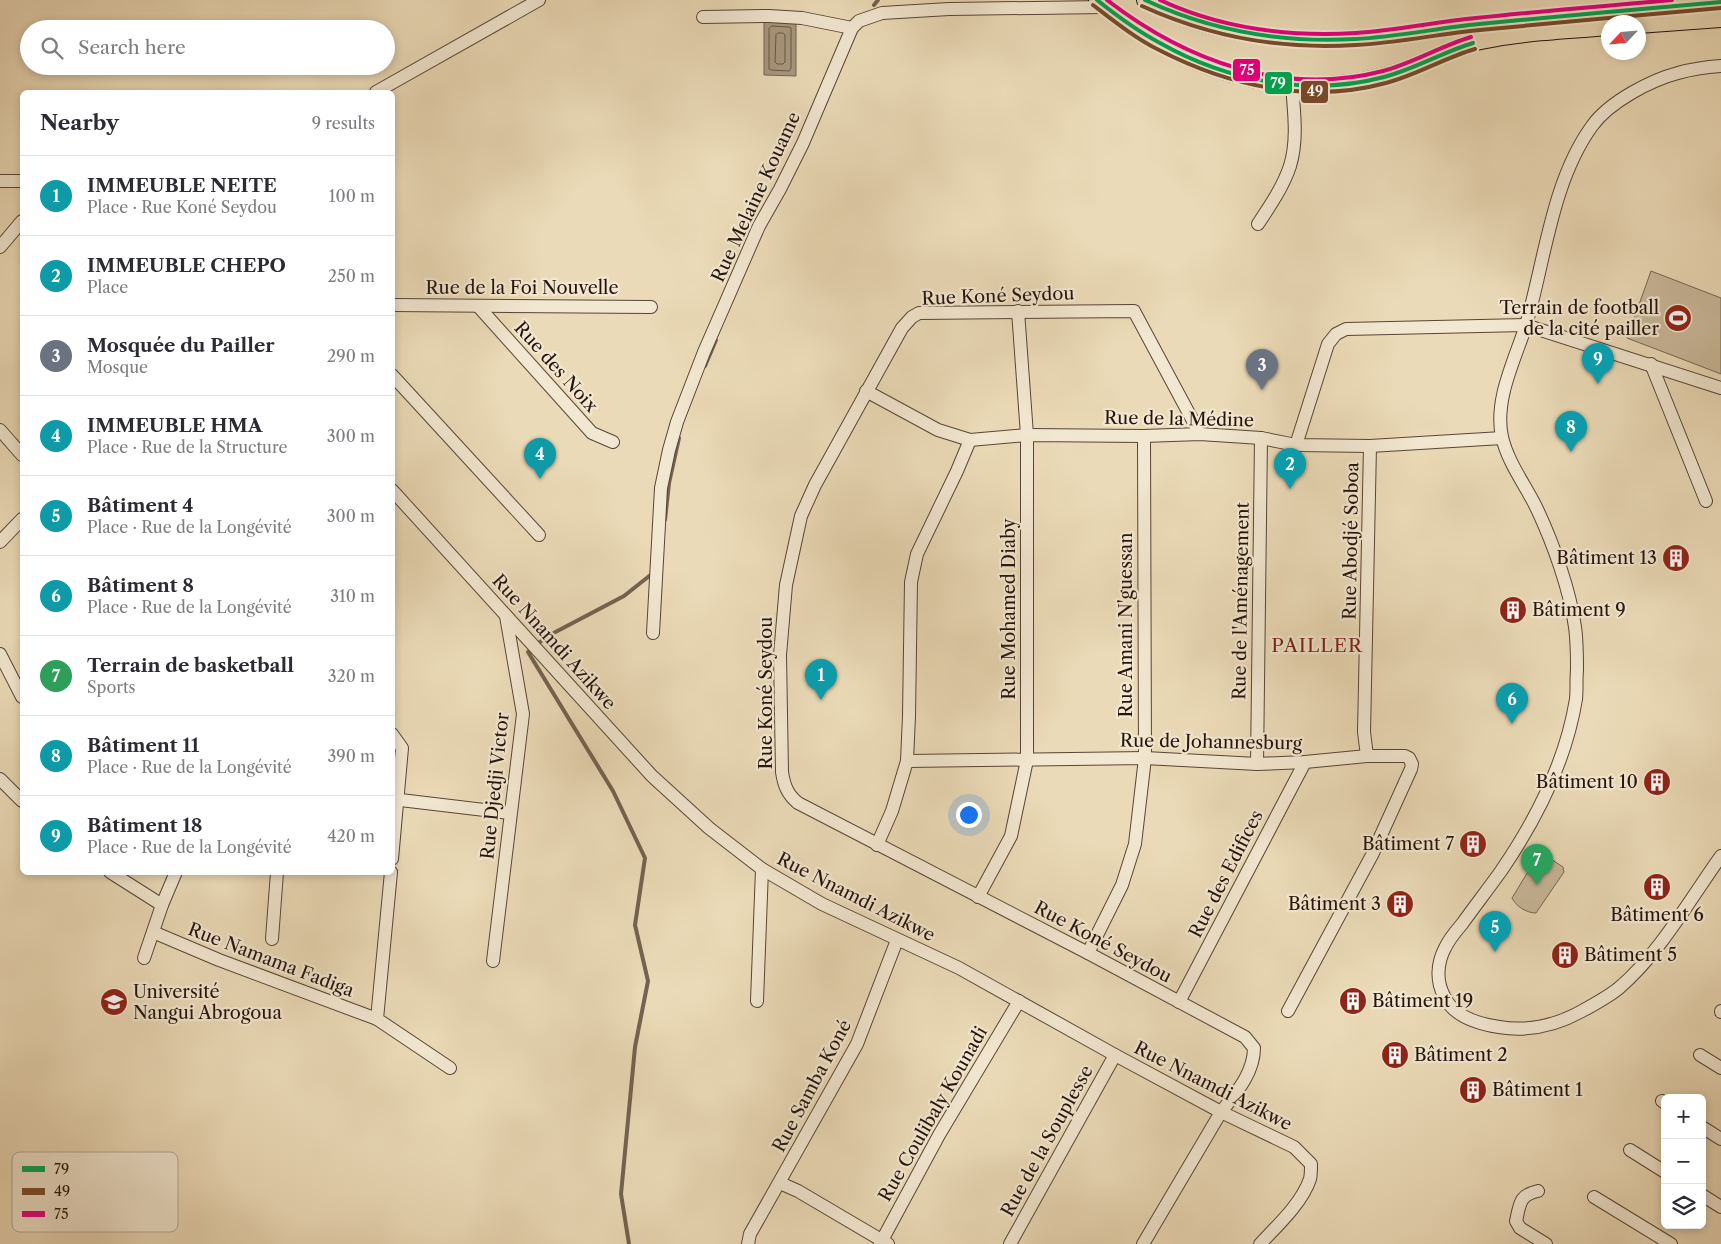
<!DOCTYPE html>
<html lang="en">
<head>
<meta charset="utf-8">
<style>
	:root { --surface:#fff; --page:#f2f2f3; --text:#2b2b33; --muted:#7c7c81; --line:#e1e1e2; --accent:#0f766e }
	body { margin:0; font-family:"Libre Caslon Text",serif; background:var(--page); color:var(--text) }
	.controls { position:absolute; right:15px; bottom:15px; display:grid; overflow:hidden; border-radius:8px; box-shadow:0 2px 8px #0003 }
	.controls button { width:45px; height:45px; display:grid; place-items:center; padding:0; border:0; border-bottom:1px solid var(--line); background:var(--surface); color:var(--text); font:25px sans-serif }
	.compass { position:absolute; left:1601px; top:15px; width:45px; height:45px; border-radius:50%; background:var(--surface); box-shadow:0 2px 8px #0003; rotate:244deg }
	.you { position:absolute; left:968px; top:814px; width:18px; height:18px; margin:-12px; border:4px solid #fff; border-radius:50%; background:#1a73e8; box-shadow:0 0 0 8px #1a73e833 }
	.badge { display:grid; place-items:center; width:32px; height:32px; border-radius:50%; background:var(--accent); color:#fff; font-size:16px; font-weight:700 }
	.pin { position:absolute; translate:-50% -41px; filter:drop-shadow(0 1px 2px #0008) }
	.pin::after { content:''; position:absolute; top:26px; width:18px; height:15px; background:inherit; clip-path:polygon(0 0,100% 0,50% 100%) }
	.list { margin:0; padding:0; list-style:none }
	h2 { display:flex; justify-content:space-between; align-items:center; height:65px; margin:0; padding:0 20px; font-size:21px }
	h2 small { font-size:16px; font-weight:400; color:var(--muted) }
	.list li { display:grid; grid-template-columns:32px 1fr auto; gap:15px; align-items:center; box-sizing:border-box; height:80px; padding:0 20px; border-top:1px solid var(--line) }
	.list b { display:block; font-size:19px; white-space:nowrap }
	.list p { margin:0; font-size:16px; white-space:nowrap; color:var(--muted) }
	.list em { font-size:16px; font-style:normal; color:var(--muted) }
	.icon { flex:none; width:28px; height:28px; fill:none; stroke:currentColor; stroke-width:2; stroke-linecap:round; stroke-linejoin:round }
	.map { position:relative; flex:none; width:1721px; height:1244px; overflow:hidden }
	.search { position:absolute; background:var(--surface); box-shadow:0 2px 8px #0003; left:20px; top:20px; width:375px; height:55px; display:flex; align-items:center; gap:12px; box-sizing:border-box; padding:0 18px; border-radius:28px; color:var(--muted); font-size:19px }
	.panel { position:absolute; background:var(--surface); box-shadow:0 2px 8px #0003; left:20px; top:90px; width:375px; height:785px; border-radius:8px }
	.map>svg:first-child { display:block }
	.green { fill:#c9b89a; stroke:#776653 }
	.water { fill:#a8977d; stroke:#746350 }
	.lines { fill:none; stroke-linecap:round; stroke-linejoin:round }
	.shore { stroke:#665644; stroke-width:1 }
	.stream { stroke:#746350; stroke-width:4 }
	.minor-casing { stroke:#564637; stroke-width:14 }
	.major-casing { stroke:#25140c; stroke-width:18 }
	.minor { stroke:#f2e7d0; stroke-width:12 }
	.major { stroke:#ebdab7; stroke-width:16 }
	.bus-1-casing { stroke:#f2e7d0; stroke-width:8 }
	.bus-2-casing { stroke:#f2e7d0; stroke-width:8 }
	.bus-3-casing { stroke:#f2e7d0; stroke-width:8 }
	.bus-1 { stroke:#00a651; stroke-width:4 }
	.bus-2 { stroke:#7a4b2a; stroke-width:4 }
	.bus-3 { stroke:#e5007d; stroke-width:4 }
	.labels { text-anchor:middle; stroke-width:4.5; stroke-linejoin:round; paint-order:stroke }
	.street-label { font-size:18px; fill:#25140c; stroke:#f2e7d0 }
	.poi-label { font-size:18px; fill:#25140c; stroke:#f2e7d0; text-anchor:start }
	.neighbourhood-label { font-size:19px; letter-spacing:1px; fill:#7a1f14; stroke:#f2e7d0 }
	.key { fill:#f2e7d0; stroke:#b4a895; stroke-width:1 }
	.key-label { font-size:14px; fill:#25140c }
	.line-badge { stroke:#f2e7d0; stroke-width:2 }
	.badge-label { font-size:14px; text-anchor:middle; font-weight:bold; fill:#fff }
</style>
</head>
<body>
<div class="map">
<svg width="1721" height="1244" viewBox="0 0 1721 1244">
	<rect width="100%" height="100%" fill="#ebdab7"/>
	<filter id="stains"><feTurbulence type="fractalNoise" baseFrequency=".004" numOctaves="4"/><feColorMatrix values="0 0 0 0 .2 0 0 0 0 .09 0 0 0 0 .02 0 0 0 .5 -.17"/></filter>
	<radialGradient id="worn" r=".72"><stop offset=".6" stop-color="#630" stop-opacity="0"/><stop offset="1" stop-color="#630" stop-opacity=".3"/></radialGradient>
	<g class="green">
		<path d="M1651,271L1721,298V374L1627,338Z"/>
		<path d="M1543,854L1563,867L1564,872L1536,913C1526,913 1516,906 1512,898L1538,855Z"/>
	</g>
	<path class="water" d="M764,21L796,22V76L764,75Z"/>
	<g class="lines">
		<g class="shore">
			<path d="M772,26L789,27L791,28V68L789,71L771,70L769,69V29Z"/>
			<path d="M778,33H783L785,35V62L783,64H777L775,62L776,35Z"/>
		</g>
		<g class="stream">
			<path d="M874,5L878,0"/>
			<path d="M705,366L716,340"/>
			<path d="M665,520L669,483L679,438"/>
			<path d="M629,1244L621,1194L635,1047L648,981L635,925L645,858L613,791L528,652L546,637L624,596L653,573"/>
		</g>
		<g class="minor-casing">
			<g id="minor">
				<path d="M703,17L769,16L802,18L852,28"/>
				<path d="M1721,66C1706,67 1692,69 1678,73C1651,80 1609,102 1592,126C1552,181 1545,260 1526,325C1515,360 1494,399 1502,437C1508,463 1526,486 1537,509C1553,543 1570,590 1575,627C1577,641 1577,656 1577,670C1576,680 1577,690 1576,699C1566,761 1536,820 1501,871C1488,889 1475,906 1462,924C1456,931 1449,939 1445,948C1437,963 1436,981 1444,996C1453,1016 1479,1024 1499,1027C1529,1032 1555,1026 1582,1011C1595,1004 1608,997 1619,988C1660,953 1690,899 1721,856"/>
				<path d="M376,92L539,0"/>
				<path d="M0,181H22"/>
				<path d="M1258,224C1270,206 1283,187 1290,166C1298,140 1294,112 1292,85"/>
				<path d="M0,247L22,221"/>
				<path d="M392,305L651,307"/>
				<path d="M478,306L592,433L613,442"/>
				<path d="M1651,364L1706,501"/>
				<path d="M392,375L539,535"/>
				<path d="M866,391L938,430L970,440L1027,435L1144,436L1200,434L1261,438L1296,445L1370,446L1502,438"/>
				<path d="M0,430L22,455"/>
				<path d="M1296,445L1328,344L1336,334L1346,329L1525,325L1721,388"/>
				<path d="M392,490L652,776L709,828L762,869L822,904L959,968L1115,1055L1221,1112L1294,1147L1311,1164C1311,1169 1311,1175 1310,1179C1302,1203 1277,1226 1260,1244"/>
				<path d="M0,542L22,519"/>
				<path d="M653,633L661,488L669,450L677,422L704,352L759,226L780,189L803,143L852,28L859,21L882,13L949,9L1105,7"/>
				<path d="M0,654L22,697"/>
				<path d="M392,734L402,748L392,859"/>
				<path d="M1367,756L1364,732L1370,446"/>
				<path d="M907,761L1145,758L1257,764L1305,762L1367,756H1405L1409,758L1412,764L1411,769L1372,855L1288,1011"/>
				<path d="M1257,764L1261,438"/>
				<path d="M0,779L22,801"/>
				<path d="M392,799L510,813"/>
				<path d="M877,845L892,811L907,761L909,716L911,582L917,554L957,471L970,440"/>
				<path d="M110,872L162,905"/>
				<path d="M391,872L377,1019L450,1068"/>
				<path d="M978,897L1011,836L1027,760V435L1018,311"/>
				<path d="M153,932L219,960L377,1019"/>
				<path d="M272,939L277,872"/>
				<path d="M1088,953L1122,885L1135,844L1145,758L1144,436"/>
				<path d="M144,958L162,905L176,872"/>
				<path d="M493,961L523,714L506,616"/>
				<path d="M757,1001L762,869"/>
				<path d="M1179,1002L1305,762"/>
				<path d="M1721,1011V1012"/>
				<path d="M1700,1055L1721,1068"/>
				<path d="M1662,1101L1665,1103"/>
				<path d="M1702,1127L1721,1139"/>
				<path d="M1630,1150L1665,1172"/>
				<path d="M780,1183L798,1191L888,1244"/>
				<path d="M1538,1191C1519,1195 1520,1204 1516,1221L1520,1228L1546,1244"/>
				<path d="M1702,1195L1721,1207"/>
				<path d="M1594,1197L1671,1244"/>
				<path d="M748,1244L750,1234L857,1044L897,940"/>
				<path d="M880,1244L939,1135L1019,1001"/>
				<path d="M1010,1244L1115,1055"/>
				<path d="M1143,1244L1221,1112C1236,1093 1254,1073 1254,1048L1245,1037L1088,953L798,803C787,794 784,785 782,772L780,655L786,585L801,516L815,485L902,328L912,317L919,313L1134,311L1200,434"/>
			</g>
		</g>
		<g class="major-casing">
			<g id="major">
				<path d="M1097,0C1176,67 1279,103 1381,77C1416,69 1446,48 1481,41C1522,32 1566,31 1608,27"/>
				<path d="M1145,0C1209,33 1283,43 1355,39C1396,36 1438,28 1479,24C1560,16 1640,9 1721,2"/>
				<path d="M1638,25L1721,19"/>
			</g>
		</g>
		<use href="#minor" class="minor"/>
		<use href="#major" class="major"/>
		<g class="bus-1-casing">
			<g id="bus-1">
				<path d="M1097,0C1117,16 1137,31 1160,43C1227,81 1309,97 1384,77C1415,69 1443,52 1473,43"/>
				<path d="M1145,0C1211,31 1282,43 1355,39C1397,37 1438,28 1479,24C1560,16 1640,9 1721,2"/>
			</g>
		</g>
		<g class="bus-2-casing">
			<g id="bus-2">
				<path d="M1093,5C1114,21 1135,38 1159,50C1229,86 1309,104 1386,83C1417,75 1444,58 1475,49"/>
				<path d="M1142,6C1210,37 1281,50 1356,45C1397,43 1438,34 1480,30C1560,22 1641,15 1721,8"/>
			</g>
		</g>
		<g class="bus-3-casing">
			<g id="bus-3">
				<path d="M1107,0C1186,61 1283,97 1383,71C1413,63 1441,46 1471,37"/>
				<path d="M1160,0C1220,28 1289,37 1356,33C1396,30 1436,22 1476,18C1541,11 1606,6 1672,0"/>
			</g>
		</g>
		<use href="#bus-1" class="bus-1"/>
		<use href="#bus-2" class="bus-2"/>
		<use href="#bus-3" class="bus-3"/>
	</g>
	<defs>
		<g id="stadium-disc" transform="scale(1.4375)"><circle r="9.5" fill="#8f2418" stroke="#f2e7d0"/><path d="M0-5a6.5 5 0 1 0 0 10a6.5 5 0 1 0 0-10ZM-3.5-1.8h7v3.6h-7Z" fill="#fff"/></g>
		<g id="building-disc" transform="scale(1.4375)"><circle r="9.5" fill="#8f2418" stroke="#f2e7d0"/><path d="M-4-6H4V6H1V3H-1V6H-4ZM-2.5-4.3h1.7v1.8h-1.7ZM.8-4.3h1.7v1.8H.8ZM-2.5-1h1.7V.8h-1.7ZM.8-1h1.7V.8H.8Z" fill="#fff"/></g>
		<g id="university-disc" transform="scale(1.4375)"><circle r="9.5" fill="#8f2418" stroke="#f2e7d0"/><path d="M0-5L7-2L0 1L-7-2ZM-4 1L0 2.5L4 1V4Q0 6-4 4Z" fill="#fff"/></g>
	</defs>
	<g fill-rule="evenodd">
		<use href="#stadium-disc" x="1678" y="318"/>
		<use href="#building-disc" x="1676" y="558"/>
		<use href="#building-disc" x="1513" y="610"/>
		<use href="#building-disc" x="1657" y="782"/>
		<use href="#building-disc" x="1473" y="844"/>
		<use href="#building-disc" x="1657" y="887"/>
		<use href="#building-disc" x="1400" y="904"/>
		<use href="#building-disc" x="1565" y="955"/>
		<use href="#building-disc" x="1353" y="1001"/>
		<use href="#university-disc" x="114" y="1002"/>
		<use href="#building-disc" x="1395" y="1055"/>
		<use href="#building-disc" x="1473" y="1090"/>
	</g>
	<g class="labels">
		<g class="street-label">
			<text transform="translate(756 197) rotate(-65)" y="6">Rue Melaine Kouame</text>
			<text x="522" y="294">Rue de la Foi Nouvelle</text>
			<text transform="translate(998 296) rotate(-2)" y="6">Rue Koné Seydou</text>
			<text transform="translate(556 367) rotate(48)" y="6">Rue des Noix</text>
			<text transform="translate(1179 419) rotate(1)" y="6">Rue de la Médine</text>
			<text transform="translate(1351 541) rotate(-89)" y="6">Rue Abodjé Soboa</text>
			<text transform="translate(1241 601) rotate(-89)" y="6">Rue de l'Aménagement</text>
			<text transform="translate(1009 609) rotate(-90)" y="6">Rue Mohamed Diaby</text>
			<text transform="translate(1126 625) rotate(-90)" y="6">Rue Amani N'guessan</text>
			<text transform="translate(554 642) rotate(48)" y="6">Rue Nnamdi Azikwe</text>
			<text transform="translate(766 693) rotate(-90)" y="6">Rue Koné Seydou</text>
			<text transform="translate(1211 742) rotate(1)" y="6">Rue de Johannesburg</text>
			<text transform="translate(495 786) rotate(-84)" y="6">Rue Djedji Victor</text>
			<text transform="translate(1226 874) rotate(-63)" y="6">Rue des Edifices</text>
			<text transform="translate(856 897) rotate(27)" y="6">Rue Nnamdi Azikwe</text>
			<text transform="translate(1103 942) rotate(28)" y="6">Rue Koné Seydou</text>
			<text transform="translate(271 960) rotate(21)" y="6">Rue Namama Fadiga</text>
			<text transform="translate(812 1086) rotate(-62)" y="6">Rue Samba Koné</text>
			<text transform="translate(1213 1086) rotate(27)" y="6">Rue Nnamdi Azikwe</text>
			<text transform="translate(933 1114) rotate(-60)" y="6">Rue Coulibaly Kounadi</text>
			<text transform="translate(1047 1141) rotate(-61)" y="6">Rue de la Souplesse</text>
		</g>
		<g class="poi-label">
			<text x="1659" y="314" text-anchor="end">Terrain de football<tspan x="1659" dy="21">de la cité pailler</tspan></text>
			<text x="1657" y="564" text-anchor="end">Bâtiment 13</text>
			<text x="1532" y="616">Bâtiment 9</text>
			<text x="1638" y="788" text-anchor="end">Bâtiment 10</text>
			<text x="1454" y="850" text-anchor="end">Bâtiment 7</text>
			<text x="1381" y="910" text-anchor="end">Bâtiment 3</text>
			<text x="1657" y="921" text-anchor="middle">Bâtiment 6</text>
			<text x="1584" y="961">Bâtiment 5</text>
			<text x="133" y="998">Université<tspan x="133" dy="21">Nangui Abrogoua</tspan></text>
			<text x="1372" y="1007">Bâtiment 19</text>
			<text x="1414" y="1061">Bâtiment 2</text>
			<text x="1492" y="1096">Bâtiment 1</text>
		</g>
		<g class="neighbourhood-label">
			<text x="1317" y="652">PAILLER</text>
		</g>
	</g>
	<rect x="12" y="1152" width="166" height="80" rx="8" class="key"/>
	<rect x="22" y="1166" width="23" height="6" fill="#00a651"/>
	<rect x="22" y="1188" width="23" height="7" fill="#7a4b2a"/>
	<rect x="22" y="1211" width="23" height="6" fill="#e5007d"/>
	<g class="key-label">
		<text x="54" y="1174">79</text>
		<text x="54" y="1196">49</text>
		<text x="54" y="1219">75</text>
	</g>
	<g class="line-badge">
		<rect x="1232" y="58" width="29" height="24" rx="5" fill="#e5007d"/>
		<rect x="1264" y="71" width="29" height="24" rx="5" fill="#00a651"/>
		<rect x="1300" y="80" width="29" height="24" rx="5" fill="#7a4b2a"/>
	</g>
	<g class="badge-label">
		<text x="1247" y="75">75</text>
		<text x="1278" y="88">79</text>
		<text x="1315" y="96">49</text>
	</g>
	<rect width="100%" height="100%" filter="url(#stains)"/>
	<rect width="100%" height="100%" fill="url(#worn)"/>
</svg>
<div class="controls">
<button>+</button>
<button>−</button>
<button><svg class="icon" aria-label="layers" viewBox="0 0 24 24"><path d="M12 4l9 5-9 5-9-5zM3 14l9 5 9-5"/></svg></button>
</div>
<svg class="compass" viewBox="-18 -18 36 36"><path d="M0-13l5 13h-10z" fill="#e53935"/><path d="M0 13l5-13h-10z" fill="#7c7c81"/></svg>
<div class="you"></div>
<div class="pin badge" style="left:821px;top:700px;background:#0f9aa8">1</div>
<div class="pin badge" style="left:1290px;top:489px;background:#0f9aa8">2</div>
<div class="pin badge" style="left:1262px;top:390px;background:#6b7280">3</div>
<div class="pin badge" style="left:540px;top:479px;background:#0f9aa8">4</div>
<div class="pin badge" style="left:1495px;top:952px;background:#0f9aa8">5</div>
<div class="pin badge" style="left:1512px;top:724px;background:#0f9aa8">6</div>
<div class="pin badge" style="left:1537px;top:885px;background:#2e9e5b">7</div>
<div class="pin badge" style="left:1571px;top:452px;background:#0f9aa8">8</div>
<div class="pin badge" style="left:1598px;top:384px;background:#0f9aa8">9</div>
<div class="search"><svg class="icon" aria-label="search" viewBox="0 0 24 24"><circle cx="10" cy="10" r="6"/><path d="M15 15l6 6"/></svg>Search here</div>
<section class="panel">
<h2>Nearby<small>9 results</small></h2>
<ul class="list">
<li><span class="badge" style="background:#0f9aa8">1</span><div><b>IMMEUBLE NEITE</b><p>Place · Rue Koné Seydou</p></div><em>100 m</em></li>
<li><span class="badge" style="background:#0f9aa8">2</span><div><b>IMMEUBLE CHEPO</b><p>Place</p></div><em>250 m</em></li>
<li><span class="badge" style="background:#6b7280">3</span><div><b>Mosquée du Pailler</b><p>Mosque</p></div><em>290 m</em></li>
<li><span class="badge" style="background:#0f9aa8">4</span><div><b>IMMEUBLE HMA</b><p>Place · Rue de la Structure</p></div><em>300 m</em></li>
<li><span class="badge" style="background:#0f9aa8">5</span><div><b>Bâtiment 4</b><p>Place · Rue de la Longévité</p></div><em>300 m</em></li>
<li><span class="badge" style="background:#0f9aa8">6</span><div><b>Bâtiment 8</b><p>Place · Rue de la Longévité</p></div><em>310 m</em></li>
<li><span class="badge" style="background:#2e9e5b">7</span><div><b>Terrain de basketball</b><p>Sports</p></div><em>320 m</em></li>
<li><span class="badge" style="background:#0f9aa8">8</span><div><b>Bâtiment 11</b><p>Place · Rue de la Longévité</p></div><em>390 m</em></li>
<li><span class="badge" style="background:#0f9aa8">9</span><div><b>Bâtiment 18</b><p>Place · Rue de la Longévité</p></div><em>420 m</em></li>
</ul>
</section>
</div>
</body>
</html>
